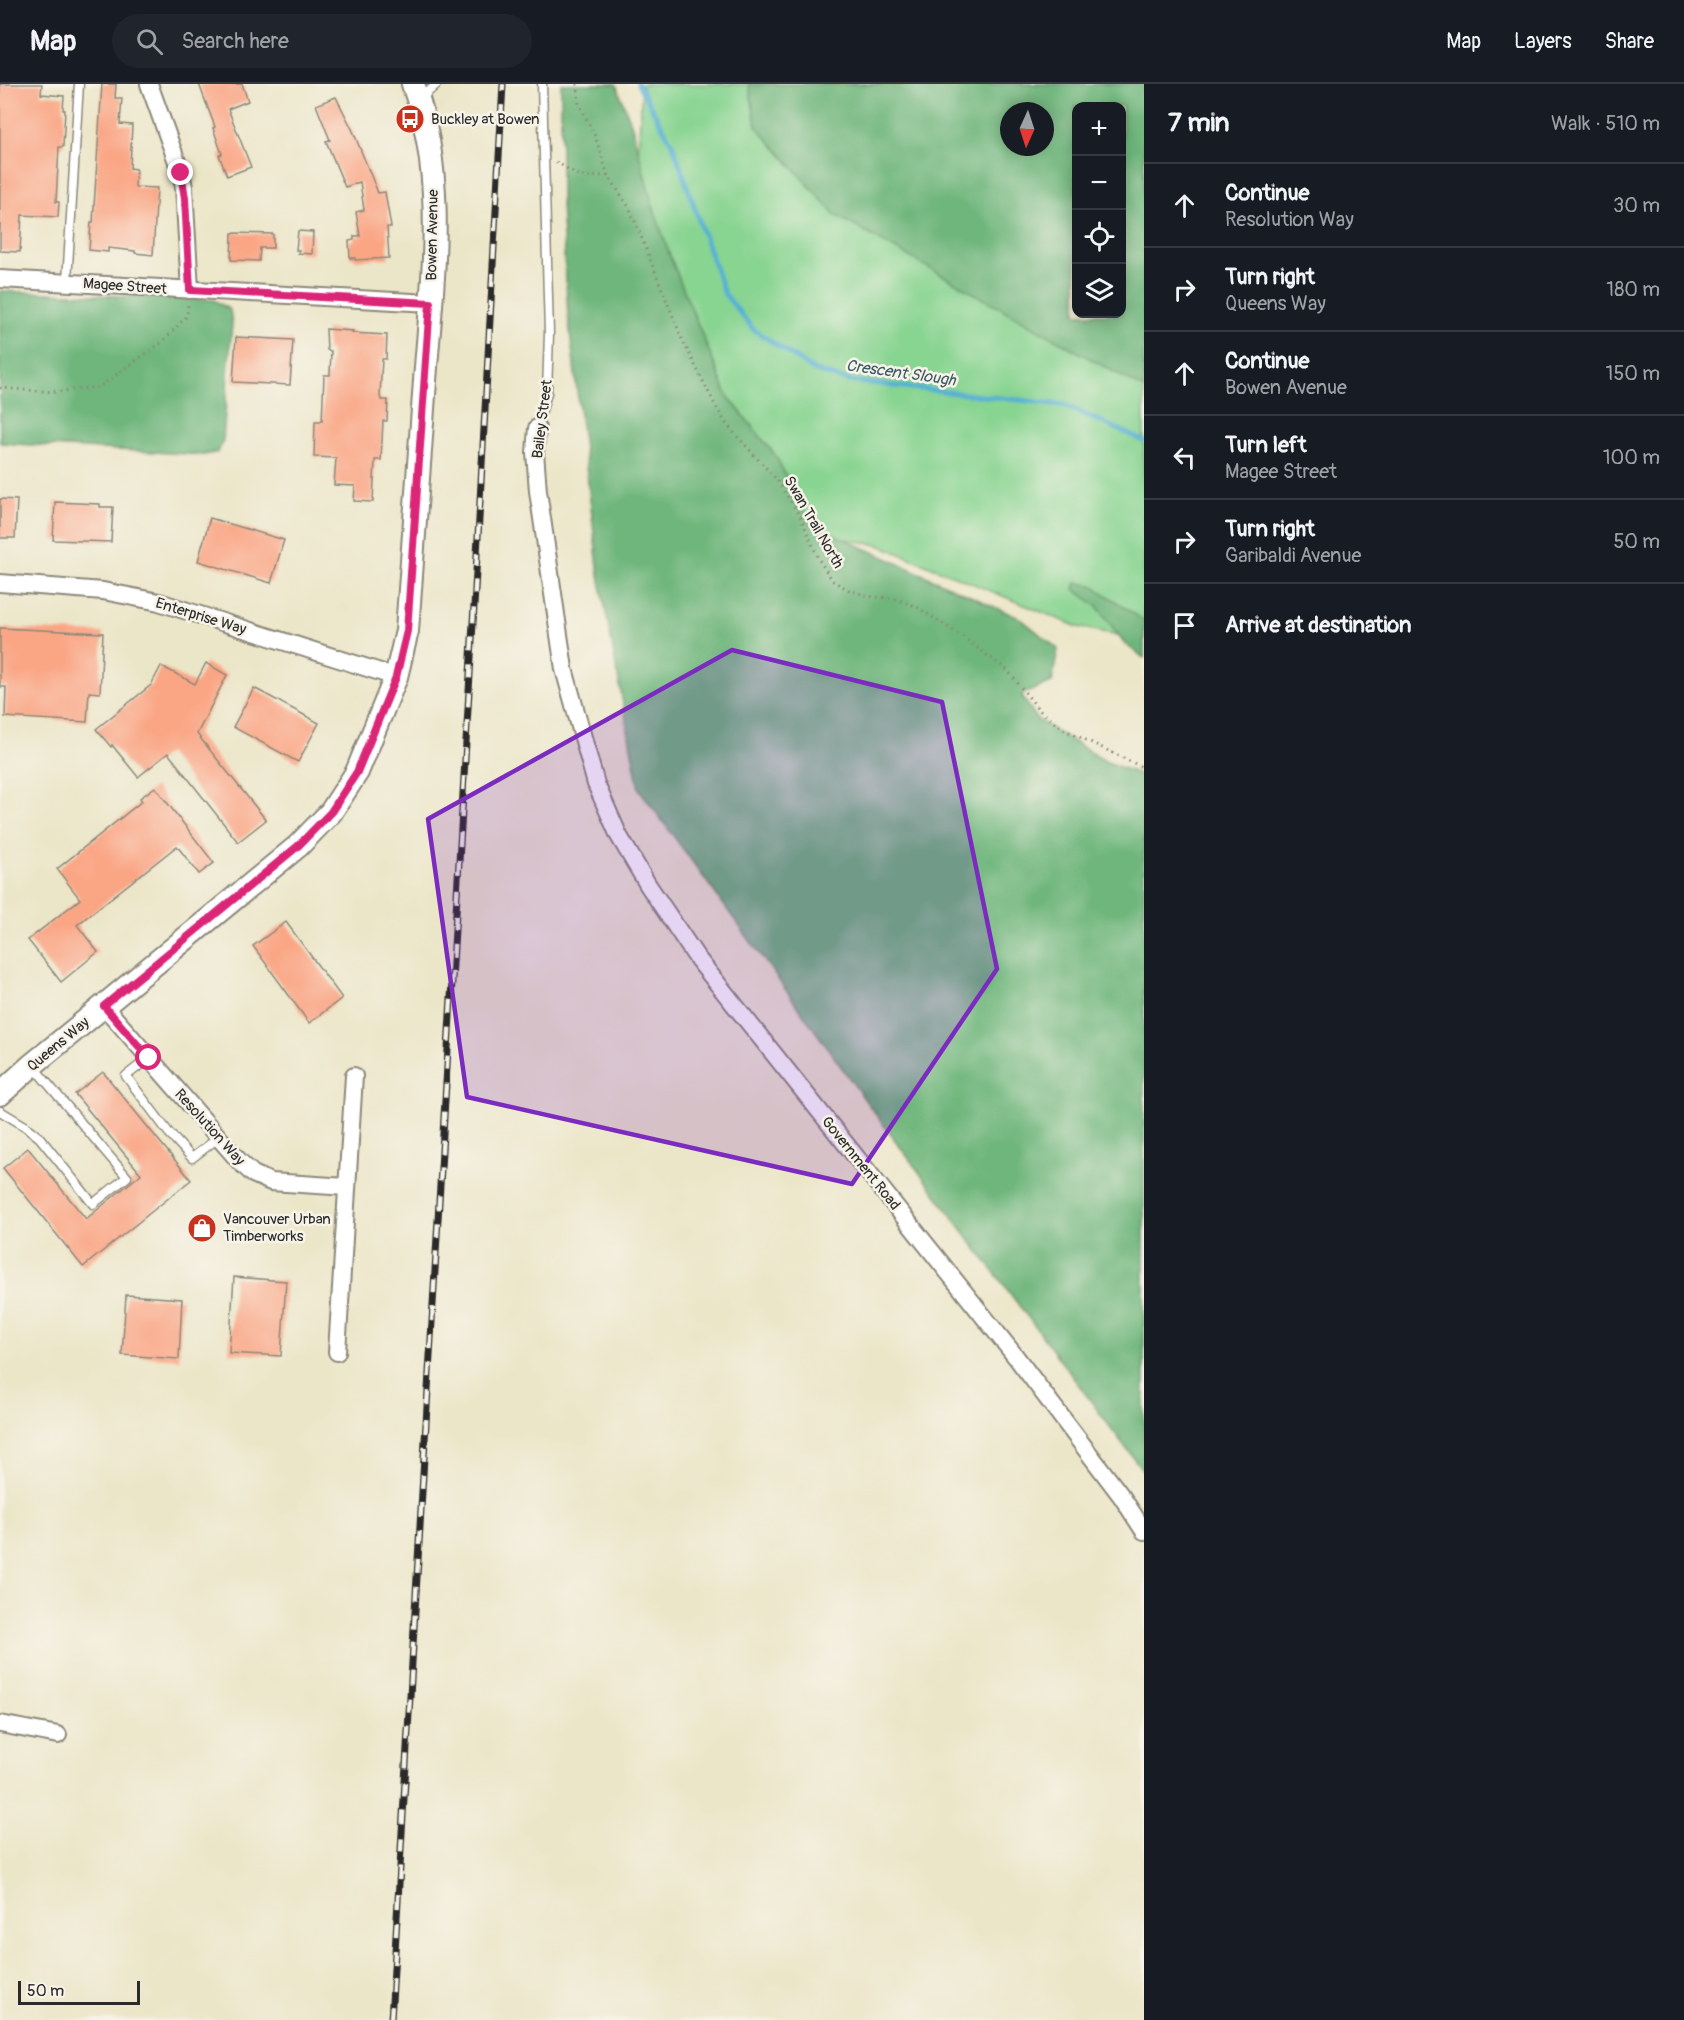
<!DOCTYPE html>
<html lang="en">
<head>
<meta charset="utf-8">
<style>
	:root { --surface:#171b24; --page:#20242c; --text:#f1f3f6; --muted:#9ea1a6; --line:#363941 }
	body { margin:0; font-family:Pangolin,sans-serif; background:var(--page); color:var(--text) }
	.controls { position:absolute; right:18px; top:18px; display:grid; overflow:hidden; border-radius:12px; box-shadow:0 3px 15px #0003 }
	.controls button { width:54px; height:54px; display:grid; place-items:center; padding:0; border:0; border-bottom:2px solid var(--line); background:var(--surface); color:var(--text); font:30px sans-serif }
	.compass { position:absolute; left:1000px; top:18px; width:54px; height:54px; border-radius:50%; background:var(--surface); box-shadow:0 3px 15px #0003; rotate:183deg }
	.scale { position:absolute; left:18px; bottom:15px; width:122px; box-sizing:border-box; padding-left:6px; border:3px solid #2b2b2b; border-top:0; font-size:16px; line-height:21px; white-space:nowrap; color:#2b2b2b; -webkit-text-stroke:4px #f7f3e8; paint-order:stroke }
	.stop { position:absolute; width:18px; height:18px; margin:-14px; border:4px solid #db2777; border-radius:50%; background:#fff }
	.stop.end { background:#db2777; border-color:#fff; box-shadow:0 2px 6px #0008 }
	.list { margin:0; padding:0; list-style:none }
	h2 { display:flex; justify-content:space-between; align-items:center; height:78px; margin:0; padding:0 24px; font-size:26px }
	h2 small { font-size:20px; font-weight:400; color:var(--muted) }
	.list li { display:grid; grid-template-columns:39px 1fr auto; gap:18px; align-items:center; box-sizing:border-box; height:84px; padding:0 24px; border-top:2px solid var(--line) }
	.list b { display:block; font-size:22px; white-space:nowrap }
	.list p { margin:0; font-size:20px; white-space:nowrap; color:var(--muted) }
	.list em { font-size:20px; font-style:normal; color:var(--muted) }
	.icon { flex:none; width:33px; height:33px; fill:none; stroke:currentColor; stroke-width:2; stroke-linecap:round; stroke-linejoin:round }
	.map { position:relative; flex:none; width:1144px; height:1936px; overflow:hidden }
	header { display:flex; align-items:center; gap:36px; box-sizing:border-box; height:84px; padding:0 30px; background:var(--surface); border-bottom:2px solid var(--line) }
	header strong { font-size:28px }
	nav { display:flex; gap:33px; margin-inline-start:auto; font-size:21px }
	.search { width:420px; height:54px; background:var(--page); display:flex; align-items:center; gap:15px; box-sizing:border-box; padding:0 21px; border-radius:33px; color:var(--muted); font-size:22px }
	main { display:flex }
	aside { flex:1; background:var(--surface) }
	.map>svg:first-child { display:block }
	.green { fill:#88d491; stroke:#5a805e; stroke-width:1.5; fill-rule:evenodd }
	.forest { fill:#6eb67b; stroke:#4c7053; stroke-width:1.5; fill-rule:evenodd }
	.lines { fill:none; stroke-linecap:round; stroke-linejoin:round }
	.stream { stroke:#55b0d3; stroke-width:5 }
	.building { fill:#faa685 }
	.lane-casing { stroke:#8c887a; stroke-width:11 }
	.street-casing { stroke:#8c887a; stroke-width:20 }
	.secondary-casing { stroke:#8c887a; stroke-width:26 }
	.path { stroke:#8c887a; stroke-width:3; stroke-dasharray:1.5 4.5; stroke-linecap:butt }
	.lane { stroke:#fff; stroke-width:8 }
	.street { stroke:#fff; stroke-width:16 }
	.secondary { stroke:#fff; stroke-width:22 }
	.rail-casing { stroke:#2b2b2b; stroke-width:7 }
	.rail { stroke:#f7f3e8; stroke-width:4.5; stroke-dasharray:14; stroke-linecap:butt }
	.route { stroke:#db2777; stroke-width:8 }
	.marked { fill:#7b2cbf; fill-opacity:0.2; stroke:#7b2cbf; stroke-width:4.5; stroke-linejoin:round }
	.labels { text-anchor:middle; stroke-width:5; stroke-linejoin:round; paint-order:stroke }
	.poi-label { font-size:15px; fill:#2b2b2b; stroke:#f7f3e8; text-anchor:start }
	.street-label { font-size:15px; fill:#2b2b2b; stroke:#f7f3e8 }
	.water-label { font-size:16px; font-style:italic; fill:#3a5a66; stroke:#f7f3e8 }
</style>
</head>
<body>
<header>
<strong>Map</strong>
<div class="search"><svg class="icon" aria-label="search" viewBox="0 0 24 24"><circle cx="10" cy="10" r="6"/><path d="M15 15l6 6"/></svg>Search here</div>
<nav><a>Map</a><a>Layers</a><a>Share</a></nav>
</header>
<main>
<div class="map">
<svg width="1144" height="1936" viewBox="0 0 1144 1936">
	<rect width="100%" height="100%" fill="#f7f3e8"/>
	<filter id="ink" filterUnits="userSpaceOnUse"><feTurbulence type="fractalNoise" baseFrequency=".0167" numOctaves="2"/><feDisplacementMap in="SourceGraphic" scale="12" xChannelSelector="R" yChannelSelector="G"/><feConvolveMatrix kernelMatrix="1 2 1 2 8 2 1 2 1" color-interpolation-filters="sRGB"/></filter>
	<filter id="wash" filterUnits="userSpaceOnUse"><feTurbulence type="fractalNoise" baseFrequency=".008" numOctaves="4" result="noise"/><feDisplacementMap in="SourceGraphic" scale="24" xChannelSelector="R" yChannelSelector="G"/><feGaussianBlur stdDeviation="1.35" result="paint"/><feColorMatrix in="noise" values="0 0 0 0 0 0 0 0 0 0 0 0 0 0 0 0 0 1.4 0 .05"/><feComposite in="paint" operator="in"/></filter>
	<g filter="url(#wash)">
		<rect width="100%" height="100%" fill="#ece6c9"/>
		<path class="green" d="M642,0H1144V556L1078,543L879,461L805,448L727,315L633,161ZM1076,22H1122V230H1076ZM1009,27H1045V63H1009Z"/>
		<g class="forest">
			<path d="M561,0H616L632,42L651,116L671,175L727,311L775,371L811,440L1021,535L1058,565L1052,598L1021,611L1038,636L1107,678L1144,692V1388L868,1020L770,884L639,705L599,491L568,231L561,121Z"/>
			<path d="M749,0H1144V305L835,131L756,42ZM1122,22V230H1076V22ZM1009,27H1045V63H1009Z"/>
			<path d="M0,207L214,216L230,226L232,239L223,356L218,368L204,371L0,359Z"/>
			<path d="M1076,499L1092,501L1144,537V574L1125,560L1097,522L1074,505Z"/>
		</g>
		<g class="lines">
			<path class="stream" d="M638,0L673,61L724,209L753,245L815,287L850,297L1064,321L1144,357"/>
		</g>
		<g id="blocks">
			<g class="building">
				<path d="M0,0H42L41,10L64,12L63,26H65L63,63H59L56,118H59L58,133L22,131L20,168L0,167Z"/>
				<path d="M102,0H116L115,14H122L120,40L132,41L130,84L136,85L135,103L157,104L153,171L135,169V167L108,164V168L89,166L91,138H93Z"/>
				<path d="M199,0H242L248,17L228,25L251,83L227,92L219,71L222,70L213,44L215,43Z"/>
				<path d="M336,13L353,47L378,109L385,108L391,143H387L389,174L355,176V174H350L349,157L354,156V152H360L356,128L364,126L360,98L345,103L326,57L330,56L316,21Z"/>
				<path d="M298,147L313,148L312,170L298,169L299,166H296Z"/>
				<path d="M232,149L273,150V164H260L259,177L231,176Z"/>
				<path d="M326,245L353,247L352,249L387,251L386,275H382L380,312L381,316H388L387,337H383L381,376H375L373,418L354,417L355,402L334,401L336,374L314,373L315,337H322L324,291H330L331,267L327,266Z"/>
				<path d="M236,253L293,256L290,301L233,298Z"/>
				<path d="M0,415L17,416L15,454H0Z"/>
				<path d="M55,418L100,420V423H113L111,458L53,456Z"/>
				<path d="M210,434L284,456L271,499L198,477Z"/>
				<path d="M0,544L103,549L100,609L89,608L87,638L5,633L6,603H0Z"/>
				<path d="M206,579L227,591L197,650L266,736L238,758L168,669L138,693L112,661L111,663L96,645L151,601L161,582L195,600Z"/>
				<path d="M254,604L319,639L298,678L233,643Z"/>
				<path d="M155,703L214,779L199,790L177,762L77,841L98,868L61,898L28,856L80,815L57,785L142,717L140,714Z"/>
				<path d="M286,838L342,914L309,939L253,862Z"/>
				<path d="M103,988L191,1096L83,1183L3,1084L28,1064L86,1135L141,1090L75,1010Z"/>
				<path d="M234,1193L286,1197L281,1272L229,1269Z"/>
				<path d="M126,1211L182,1215L179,1275L122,1271Z"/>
			</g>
		</g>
	</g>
	<g filter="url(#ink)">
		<use href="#blocks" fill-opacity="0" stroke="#8c887a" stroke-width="1.5"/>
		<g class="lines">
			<g class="lane-casing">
				<g id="lane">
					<path d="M419,16L437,0"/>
					<path d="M67,198L79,0"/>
					<path d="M537,344L547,309L549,249L542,0"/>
					<path d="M149,974L126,992L169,1049L192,1074L218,1054"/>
					<path d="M0,1027L25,1042L40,1054L93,1120L127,1093L32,981"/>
				</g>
			</g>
			<g class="street-casing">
				<g id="street">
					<path d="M149,0L181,89L184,103L190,206"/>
					<path d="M0,195L430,219"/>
					<path d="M537,344L535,368L538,407L564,585L596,700L619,752L648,801L697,874L1016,1273L1122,1413L1144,1447"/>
					<path d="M0,499L103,507L159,518L396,593"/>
					<path d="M104,922L240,1078L253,1090L271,1098L347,1103"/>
					<path d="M337,1268L354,992"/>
					<path d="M0,1640L58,1651"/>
				</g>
			</g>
			<g class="secondary-casing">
				<path id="secondary" d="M0,1010L32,981L298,762L331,728L357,688L396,593L407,547C413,464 419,381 425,297C432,197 448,96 413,0"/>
			</g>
			<g class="path">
				<path d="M577,0L579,19L595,52L608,91L630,125L682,255L715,321L727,341L776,395L800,432L819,476L833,497L849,506L867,512L897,515L917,523L962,552L1008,587L1039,626L1061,644L1144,684"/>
				<path d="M556,78L578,91L588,93L608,91"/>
				<path d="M0,304L54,308L99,303L161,259L187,232L188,220"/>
			</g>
			<use href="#lane" class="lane"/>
			<use href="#street" class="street"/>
			<use href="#secondary" class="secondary"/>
			<g class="rail-casing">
				<path id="rail" d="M391,1936L477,471L503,0"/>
			</g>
			<use href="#rail" class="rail"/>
		</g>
	</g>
	<g class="lines" filter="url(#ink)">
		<path class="route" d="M149,974L104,922L298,762L331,728L357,688L396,593L407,547L430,219L190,206L185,114L181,89"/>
	</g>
	<path class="marked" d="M732,566L942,618L997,885L852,1100L467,1013L428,735Z"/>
	<defs>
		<g id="bus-disc" transform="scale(1.5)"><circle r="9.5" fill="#c8321e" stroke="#f7f3e8"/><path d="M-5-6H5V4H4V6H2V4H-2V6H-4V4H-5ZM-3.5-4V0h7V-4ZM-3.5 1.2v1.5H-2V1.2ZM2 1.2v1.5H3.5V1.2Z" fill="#fff"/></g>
		<g id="shop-disc" transform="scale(1.5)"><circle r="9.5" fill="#c8321e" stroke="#f7f3e8"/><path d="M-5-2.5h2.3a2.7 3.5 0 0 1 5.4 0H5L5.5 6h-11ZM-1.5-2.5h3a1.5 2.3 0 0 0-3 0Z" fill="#fff"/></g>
	</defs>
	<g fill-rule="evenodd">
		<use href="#bus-disc" x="410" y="35"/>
		<use href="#shop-disc" x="202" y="1144"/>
	</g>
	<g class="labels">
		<g class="poi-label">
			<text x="431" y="40">Buckley at Bowen</text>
			<text x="223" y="1140">Vancouver Urban<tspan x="223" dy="17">Timberworks</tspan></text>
		</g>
		<g class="street-label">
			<text transform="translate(432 151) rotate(-89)" y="5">Bowen Avenue</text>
			<text transform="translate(125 202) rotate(4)" y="5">Magee Street</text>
			<text transform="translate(542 335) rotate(-83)" y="5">Bailey Street</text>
			<text transform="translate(814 438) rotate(60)" y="5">Swan Trail North</text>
			<text transform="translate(201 532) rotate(17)" y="5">Enterprise Way</text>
			<text transform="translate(58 960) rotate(-40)" y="5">Queens Way</text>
			<text transform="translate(210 1043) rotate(48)" y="5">Resolution Way</text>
			<text transform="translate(861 1079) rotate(51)" y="5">Government Road</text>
		</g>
		<g class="water-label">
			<text transform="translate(901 288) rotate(8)" y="6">Crescent Slough</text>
		</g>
	</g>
</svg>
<div class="controls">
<button>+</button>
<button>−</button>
<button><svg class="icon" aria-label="locate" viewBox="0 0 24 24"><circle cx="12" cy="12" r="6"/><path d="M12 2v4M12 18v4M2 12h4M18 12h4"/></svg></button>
<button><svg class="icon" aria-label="layers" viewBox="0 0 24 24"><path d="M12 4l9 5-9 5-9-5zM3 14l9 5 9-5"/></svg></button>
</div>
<svg class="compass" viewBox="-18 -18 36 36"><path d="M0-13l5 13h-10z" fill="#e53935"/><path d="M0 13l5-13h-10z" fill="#9ea1a6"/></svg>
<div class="scale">50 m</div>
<div class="stop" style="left:149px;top:974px"></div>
<div class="stop end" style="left:181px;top:89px"></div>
</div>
<aside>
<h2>7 min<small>Walk · 510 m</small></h2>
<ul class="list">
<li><svg class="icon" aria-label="ahead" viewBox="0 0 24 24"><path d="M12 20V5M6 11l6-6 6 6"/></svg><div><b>Continue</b><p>Resolution Way</p></div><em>30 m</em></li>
<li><svg class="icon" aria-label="right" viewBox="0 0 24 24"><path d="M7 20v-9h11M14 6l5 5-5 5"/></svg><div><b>Turn right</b><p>Queens Way</p></div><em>180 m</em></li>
<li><svg class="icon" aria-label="ahead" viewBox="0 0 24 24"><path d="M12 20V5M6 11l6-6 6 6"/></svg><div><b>Continue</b><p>Bowen Avenue</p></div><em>150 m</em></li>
<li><svg class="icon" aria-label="left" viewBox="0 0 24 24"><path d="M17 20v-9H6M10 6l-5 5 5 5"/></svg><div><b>Turn left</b><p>Magee Street</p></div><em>100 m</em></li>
<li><svg class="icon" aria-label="right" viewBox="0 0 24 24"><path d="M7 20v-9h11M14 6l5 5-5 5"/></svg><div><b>Turn right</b><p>Garibaldi Avenue</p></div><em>50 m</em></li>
<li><svg class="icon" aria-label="arrive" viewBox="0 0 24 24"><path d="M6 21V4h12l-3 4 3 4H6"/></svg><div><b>Arrive at destination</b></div></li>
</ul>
</aside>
</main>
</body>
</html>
